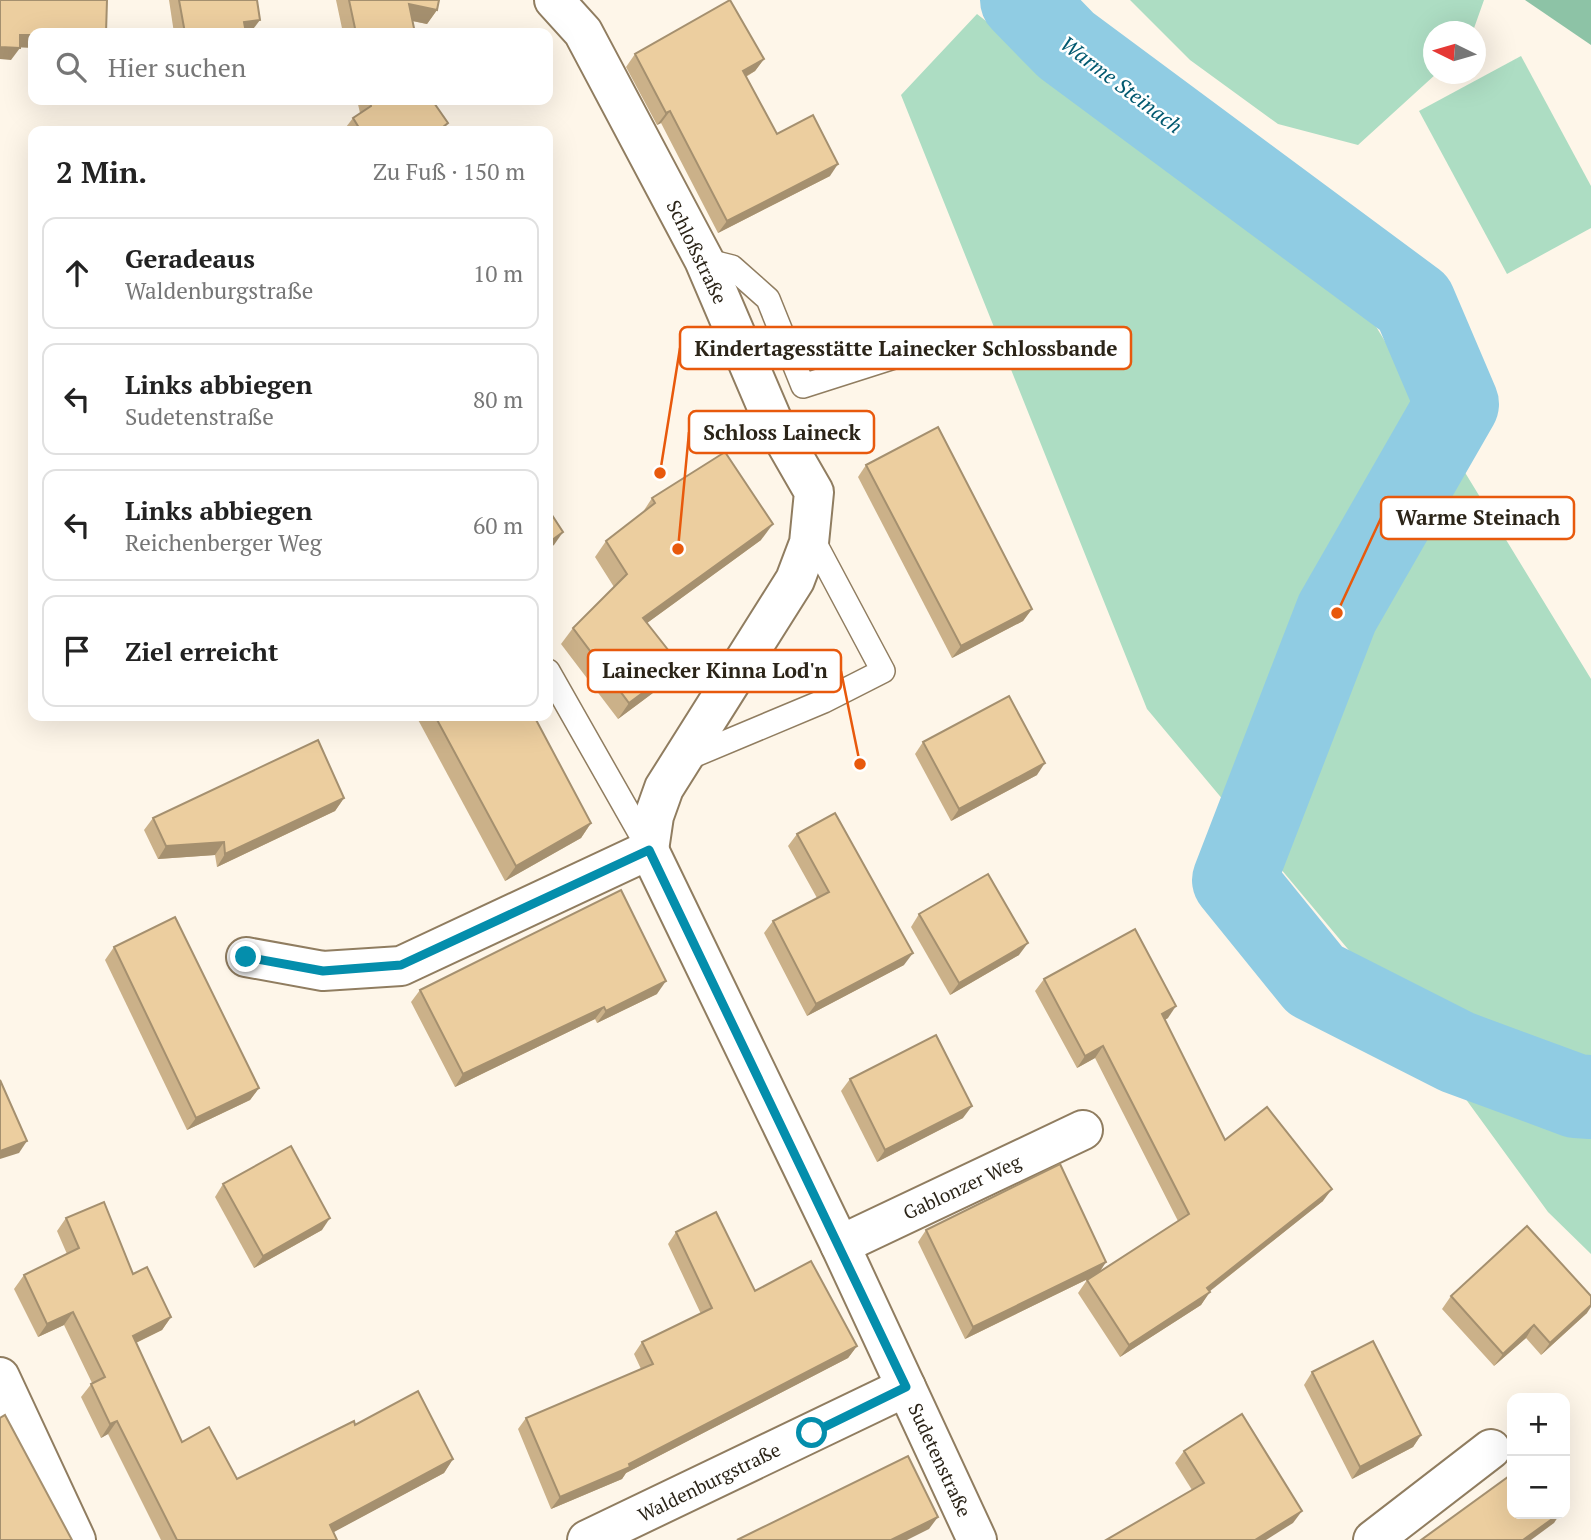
<!DOCTYPE html>
<html lang="de">
<head>
<meta charset="utf-8">
<style>
	:root { --surface:#fff; --page:#f2f2f2; --text:#222; --muted:#767676; --line:#e0e0e0 }
	body { margin:0; font-family:"PT Serif",serif; background:var(--page); color:var(--text) }
	.controls { position:absolute; right:21px; bottom:21px; display:grid; overflow:hidden; border-radius:14px; box-shadow:0 7px 28px #0002 }
	.controls button { width:63px; height:63px; display:grid; place-items:center; padding:0; border:0; border-bottom:2px solid var(--line); background:var(--surface); color:var(--text); font:35px sans-serif }
	.compass { position:absolute; left:1423px; top:21px; width:63px; height:63px; border-radius:50%; background:var(--surface); box-shadow:0 7px 28px #0002; rotate:275deg }
	.stop { position:absolute; width:21px; height:21px; margin:-16px; border:5px solid #048eac; border-radius:50%; background:#fff }
	.stop.end { background:#048eac; border-color:#fff; box-shadow:0 2px 7px #0008 }
	.list { margin:0; padding:0; list-style:none }
	h2 { display:flex; justify-content:space-between; align-items:center; height:91px; margin:0; padding:0 28px; font-size:30px }
	h2 small { font-size:23px; font-weight:400; color:var(--muted) }
	.list li { display:grid; grid-template-columns:46px 1fr auto; gap:21px; align-items:center; box-sizing:border-box; height:112px; margin:0 14px 14px; padding:0 14px; border:2px solid var(--line); border-radius:14px }
	.list b { display:block; font-size:26px; white-space:nowrap }
	.list p { margin:0; font-size:23px; white-space:nowrap; color:var(--muted) }
	.list em { font-size:23px; font-style:normal; color:var(--muted) }
	.icon { flex:none; width:38px; height:38px; fill:none; stroke:currentColor; stroke-width:2; stroke-linecap:round; stroke-linejoin:round }
	.map { position:relative; flex:none; width:1591px; height:1540px; overflow:hidden }
	.search { position:absolute; background:var(--surface); box-shadow:0 7px 28px #0002; left:28px; top:28px; width:525px; height:77px; display:flex; align-items:center; gap:18px; box-sizing:border-box; padding:0 24px; border-radius:14px; color:var(--muted); font-size:26px }
	.panel { position:absolute; background:var(--surface); box-shadow:0 7px 28px #0002; left:28px; top:126px; width:525px; height:595px; border-radius:14px }
	.map>svg:first-child { display:block }
	.green { fill:#adddc3 }
	.forest { fill:#8dc3a6 }
	.lines { fill:none; stroke-linecap:round; stroke-linejoin:round }
	.river { stroke:#90cce3; stroke-width:84 }
	.lane-casing { stroke:#907d60; stroke-width:26 }
	.street-casing { stroke:#907d60; stroke-width:42 }
	.lane { stroke:#fff; stroke-width:23 }
	.street { stroke:#fff; stroke-width:38 }
	.wall { fill:#cbb189 }
	.shaded-wall { fill:#a5906f }
	.building { fill:#ecce9f; stroke:#a5906f; stroke-width:2 }
	.route { stroke:#048eac; stroke-width:9 }
	.labels { text-anchor:middle; stroke-width:5; stroke-linejoin:round; paint-order:stroke }
	.street-label { font-size:19px; fill:#2b2418; stroke:#fff }
	.water-label { font-size:21px; font-style:italic; fill:#025970; stroke:#fff }
	.leader { fill:none; stroke:#e8590c; stroke-width:2.5 }
	.callout-dot { fill:#e8590c; stroke:#fff; stroke-width:2.5 }
	.callout { fill:#fff; stroke:#e8590c; stroke-width:2.5 }
	.callout-label { font-size:21px; text-anchor:middle; font-weight:bold; fill:#2b2418 }
</style>
</head>
<body>
<div class="map">
<svg width="1591" height="1540" viewBox="0 0 1591 1540">
	<rect width="100%" height="100%" fill="#fef6e9"/>
	<g class="green">
		<path d="M1130,0H1484L1473,31L1434,32V74H1436L1358,145L1278,124L1190,60Z"/>
		<path d="M977,14L1372,320L1591,679V1061L1588,1077L1591,1081V1254L1548,1212L1414,1028L1147,709L901,95Z"/>
		<path d="M1521,56L1591,186V228L1507,274L1419,111Z"/>
	</g>
	<path class="forest" d="M1525,0H1591V45Z"/>
	<g class="lines">
		<path class="river" d="M1022,0L1066,45L1414,303L1457,404L1337,613L1234,880L1315,980L1457,1052L1576,1096L1591,1097"/>
		<g class="lane-casing">
			<g id="lane">
				<path d="M704,260L732,267L768,299L803,386L897,356"/>
				<path d="M548,671L648,847"/>
				<path d="M683,760L824,701L883,671L810,534"/>
			</g>
		</g>
		<g class="street-casing">
			<g id="street">
				<path d="M554,0L583,32L704,260L772,419L814,492L809,543L795,580L664,788L654,816L649,850"/>
				<path d="M649,850L840,1245L977,1540"/>
				<path d="M246,957L323,971L401,966L649,850"/>
				<path d="M840,1245L1083,1130"/>
				<path d="M0,1377L76,1540"/>
				<path d="M587,1540L906,1387"/>
				<path d="M1373,1540L1491,1449"/>
			</g>
		</g>
		<use href="#lane" class="lane"/>
		<use href="#street" class="street"/>
	</g>
	<g class="wall">
		<path d="M169,0H257L251,32L174,33Z"/>
		<path d="M336,0H439L437,10L427,24L412,21L414,33H343Z"/>
		<path d="M635,54L764,59L755,71L746,77L777,134L830,176L718,233L661,123L657,125L626,67Z"/>
		<path d="M357,100H432L448,123L442,131H343L353,118L360,113Z"/>
		<path d="M866,465L1032,609L1023,621L952,658L858,477Z"/>
		<path d="M652,498L761,540L647,623L680,665L669,681L618,719L561,644L573,628L614,587L595,557L606,541L641,515Z"/>
		<path d="M416,716H534L591,823L581,838L505,881Z"/>
		<path d="M923,742L1037,775L951,821L915,754Z"/>
		<path d="M344,798L335,811L217,867L215,855L158,859L144,830L153,818Z"/>
		<path d="M797,834L904,965L807,1016L764,933L773,921L817,898L788,846Z"/>
		<path d="M919,914L1019,955L950,995L911,927Z"/>
		<path d="M114,947L259,1088L250,1100L187,1130L105,960Z"/>
		<path d="M1044,979L1168,1018L1165,1020L1225,1140L1323,1201L1209,1292L1201,1305L1120,1357L1078,1293L1087,1280L1092,1277L965,1339L918,1242L926,1230L1106,1262L1099,1273L1178,1221L1095,1058L1077,1068L1035,991Z"/>
		<path d="M420,990L657,994L597,1023L595,1019L455,1087L411,1002Z"/>
		<path d="M850,1079L963,1118L877,1162L841,1091Z"/>
		<path d="M223,1184L322,1230L254,1268L215,1197Z"/>
		<path d="M66,1218L133,1274L171,1317L162,1330L136,1343L182,1442L237,1479L355,1425L453,1459L444,1473L333,1532L337,1540H161L108,1434L101,1438L81,1397L92,1383L64,1325L38,1337L14,1289L24,1275L67,1254L57,1231Z"/>
		<path d="M676,1232L755,1291L857,1346L848,1358L626,1473L622,1479L551,1509L518,1429L526,1418L641,1369L634,1354L642,1342L701,1314L668,1244Z"/>
		<path d="M1451,1296L1587,1313L1541,1355L1526,1338L1494,1366L1442,1309Z"/>
		<path d="M1312,1372L1421,1435L1413,1447L1352,1479L1304,1385Z"/>
		<path d="M1184,1451L1293,1523L1192,1490L1175,1463Z"/>
	</g>
	<g class="shaded-wall">
		<path d="M409,4L437,10L427,24L399,18Z"/>
		<path d="M260,20L251,32L244,33V22Z"/>
		<path d="M20,35H33V48L12,47Z"/>
		<path d="M0,47L20,48L11,60L0,59Z"/>
		<path d="M764,59L755,71L734,83L743,71Z"/>
		<path d="M189,100H217L186,105Z"/>
		<path d="M670,111L661,123L657,125L666,113Z"/>
		<path d="M838,164L830,176L718,233L727,221Z"/>
		<path d="M773,524L761,540L632,634L643,618Z"/>
		<path d="M563,532L554,545L548,549V543Z"/>
		<path d="M1032,609L1023,621L952,658L961,646Z"/>
		<path d="M680,665L669,681L618,719L629,703Z"/>
		<path d="M1045,763L1037,775L951,821L959,809Z"/>
		<path d="M344,798L335,811L217,867L225,854Z"/>
		<path d="M591,823L581,838L505,881L516,866Z"/>
		<path d="M224,842L215,855L158,859L166,846Z"/>
		<path d="M1028,943L1019,955L950,995L959,983Z"/>
		<path d="M913,953L904,965L807,1016L816,1004Z"/>
		<path d="M666,981L657,994L597,1023L606,1011Z"/>
		<path d="M1176,1006L1168,1018L1154,1026L1162,1014Z"/>
		<path d="M604,1007L595,1019L455,1087L463,1074Z"/>
		<path d="M1103,1046L1095,1058L1077,1068L1085,1056Z"/>
		<path d="M259,1088L250,1100L187,1130L196,1118Z"/>
		<path d="M972,1106L963,1118L877,1162L885,1150Z"/>
		<path d="M27,1141L19,1153L0,1159V1151Z"/>
		<path d="M1332,1189L1323,1201L1201,1298L1210,1292L1201,1305L1120,1357L1129,1345L1207,1288Z"/>
		<path d="M330,1218L322,1230L254,1268L263,1256Z"/>
		<path d="M1106,1262L1098,1274L965,1339L973,1327Z"/>
		<path d="M1591,1305V1307L1587,1313L1541,1355L1550,1343Z"/>
		<path d="M73,1312L64,1325L38,1337L47,1324Z"/>
		<path d="M171,1317L162,1330L123,1349L133,1336Z"/>
		<path d="M1534,1325L1526,1338L1494,1366L1503,1354Z"/>
		<path d="M857,1346L848,1358L626,1473L622,1479L551,1509L560,1497L629,1464Z"/>
		<path d="M117,1421L108,1434L101,1438L110,1424Z"/>
		<path d="M1421,1435L1413,1447L1352,1479L1360,1467Z"/>
		<path d="M453,1459L444,1473L321,1539L330,1525Z"/>
		<path d="M1302,1511L1293,1523L1266,1540H1255Z"/>
		<path d="M1559,1514H1560L1554,1523L1531,1540H1523Z"/>
		<path d="M938,1517L929,1529L907,1540H891Z"/>
	</g>
	<g class="building">
		<path d="M0,0H107L106,33H33V35H20V48L0,47Z"/>
		<path d="M179,0H257L260,20L244,22L246,33H185Z"/>
		<path d="M349,0H439L437,10L409,4L415,33H356Z"/>
		<path d="M730,0L764,59L743,71L777,134L813,115L838,164L727,221L670,111L666,113L635,54Z"/>
		<path d="M370,100H432L448,123L438,131H361L353,118L371,106Z"/>
		<path d="M938,427L1032,609L961,646L866,465Z"/>
		<path d="M725,452L773,524L643,618L680,665L629,703L573,628L627,574L606,541L655,503L652,498Z"/>
		<path d="M548,509L563,532L548,543Z"/>
		<path d="M1009,696L1045,763L959,809L923,742Z"/>
		<path d="M435,716H534L591,823L516,866Z"/>
		<path d="M318,740L344,798L225,854L224,842L166,846L153,818Z"/>
		<path d="M835,813L913,953L816,1004L773,921L829,892L797,834Z"/>
		<path d="M988,874L1028,943L959,983L919,914Z"/>
		<path d="M621,890L666,981L606,1011L604,1007L463,1074L420,990Z"/>
		<path d="M175,917L259,1088L196,1118L114,947Z"/>
		<path d="M1135,929L1176,1006L1162,1014L1225,1140L1267,1107L1332,1189L1207,1288L1210,1292L1129,1345L1087,1280L1189,1214L1103,1046L1085,1056L1044,979Z"/>
		<path d="M936,1035L972,1106L885,1150L850,1079Z"/>
		<path d="M0,1080L27,1141L0,1151Z"/>
		<path d="M291,1146L330,1218L263,1256L223,1184Z"/>
		<path d="M1060,1164L1106,1262L973,1327L926,1230Z"/>
		<path d="M104,1202L133,1274L147,1267L171,1317L133,1336L182,1442L209,1427L237,1479L354,1421L355,1425L418,1391L453,1459L330,1525L337,1540H177L117,1421L110,1424L91,1384L105,1377L73,1312L47,1324L24,1275L79,1248L66,1218Z"/>
		<path d="M716,1212L755,1291L811,1261L857,1346L629,1464L630,1467L560,1497L526,1418L653,1364L642,1342L712,1308L676,1232Z"/>
		<path d="M1527,1226L1591,1296V1305L1550,1343L1534,1325L1503,1354L1451,1296Z"/>
		<path d="M1373,1341L1421,1435L1360,1467L1312,1372Z"/>
		<path d="M1242,1414L1302,1511L1255,1540H1106L1204,1483L1184,1451Z"/>
		<path d="M5,1415L72,1540H0V1418Z"/>
		<path d="M908,1456L938,1517L891,1540H737Z"/>
		<path d="M1512,1474V1514H1559L1523,1540H1421Z"/>
	</g>
	<g class="lines">
		<path class="route" d="M246,957L323,971L401,965L649,850L906,1387L812,1433"/>
	</g>
	<g class="labels">
		<g class="street-label">
			<text transform="translate(697 252) rotate(64)" y="7">Schloßstraße</text>
			<text transform="translate(962 1187) rotate(-25)" y="7">Gablonzer Weg</text>
			<text transform="translate(940 1460) rotate(65)" y="7">Sudetenstraße</text>
			<text transform="translate(709 1482) rotate(-26)" y="7">Waldenburgstraße</text>
		</g>
		<g class="water-label">
			<text transform="translate(1121 85) rotate(37)" y="7">Warme Steinach</text>
		</g>
	</g>
	<path class="leader" d="M660 473L680 348M678 549L689 432M1337 613L1381 518M860 764L841 671"/>
	<g class="callout-dot">
		<circle cx="660" cy="473" r="7"/>
		<circle cx="678" cy="549" r="7"/>
		<circle cx="1337" cy="613" r="7"/>
		<circle cx="860" cy="764" r="7"/>
	</g>
	<g class="callout">
		<rect x="680" y="327" width="451" height="42" rx="7"/>
		<rect x="689" y="411" width="185" height="42" rx="7"/>
		<rect x="1381" y="497" width="193" height="42" rx="7"/>
		<rect x="588" y="650" width="253" height="42" rx="7"/>
	</g>
	<g class="callout-label">
		<text x="906" y="356">Kindertagesstätte Lainecker Schlossbande</text>
		<text x="782" y="440">Schloss Laineck</text>
		<text x="1478" y="525">Warme Steinach</text>
		<text x="715" y="678">Lainecker Kinna Lod'n</text>
	</g>
</svg>
<div class="controls">
<button>+</button>
<button>−</button>
</div>
<svg class="compass" viewBox="-18 -18 36 36"><path d="M0-13l5 13h-10z" fill="#e53935"/><path d="M0 13l5-13h-10z" fill="#767676"/></svg>
<div class="stop" style="left:812px;top:1433px"></div>
<div class="stop end" style="left:246px;top:957px"></div>
<div class="search"><svg class="icon" aria-label="search" viewBox="0 0 24 24"><circle cx="10" cy="10" r="6"/><path d="M15 15l6 6"/></svg>Hier suchen</div>
<section class="panel">
<h2>2 Min.<small>Zu Fuß · 150 m</small></h2>
<ul class="list">
<li><svg class="icon" aria-label="ahead" viewBox="0 0 24 24"><path d="M12 20V5M6 11l6-6 6 6"/></svg><div><b>Geradeaus</b><p>Waldenburgstraße</p></div><em>10 m</em></li>
<li><svg class="icon" aria-label="left" viewBox="0 0 24 24"><path d="M17 20v-9H6M10 6l-5 5 5 5"/></svg><div><b>Links abbiegen</b><p>Sudetenstraße</p></div><em>80 m</em></li>
<li><svg class="icon" aria-label="left" viewBox="0 0 24 24"><path d="M17 20v-9H6M10 6l-5 5 5 5"/></svg><div><b>Links abbiegen</b><p>Reichenberger Weg</p></div><em>60 m</em></li>
<li><svg class="icon" aria-label="arrive" viewBox="0 0 24 24"><path d="M6 21V4h12l-3 4 3 4H6"/></svg><div><b>Ziel erreicht</b></div></li>
</ul>
</section>
</div>
</body>
</html>
